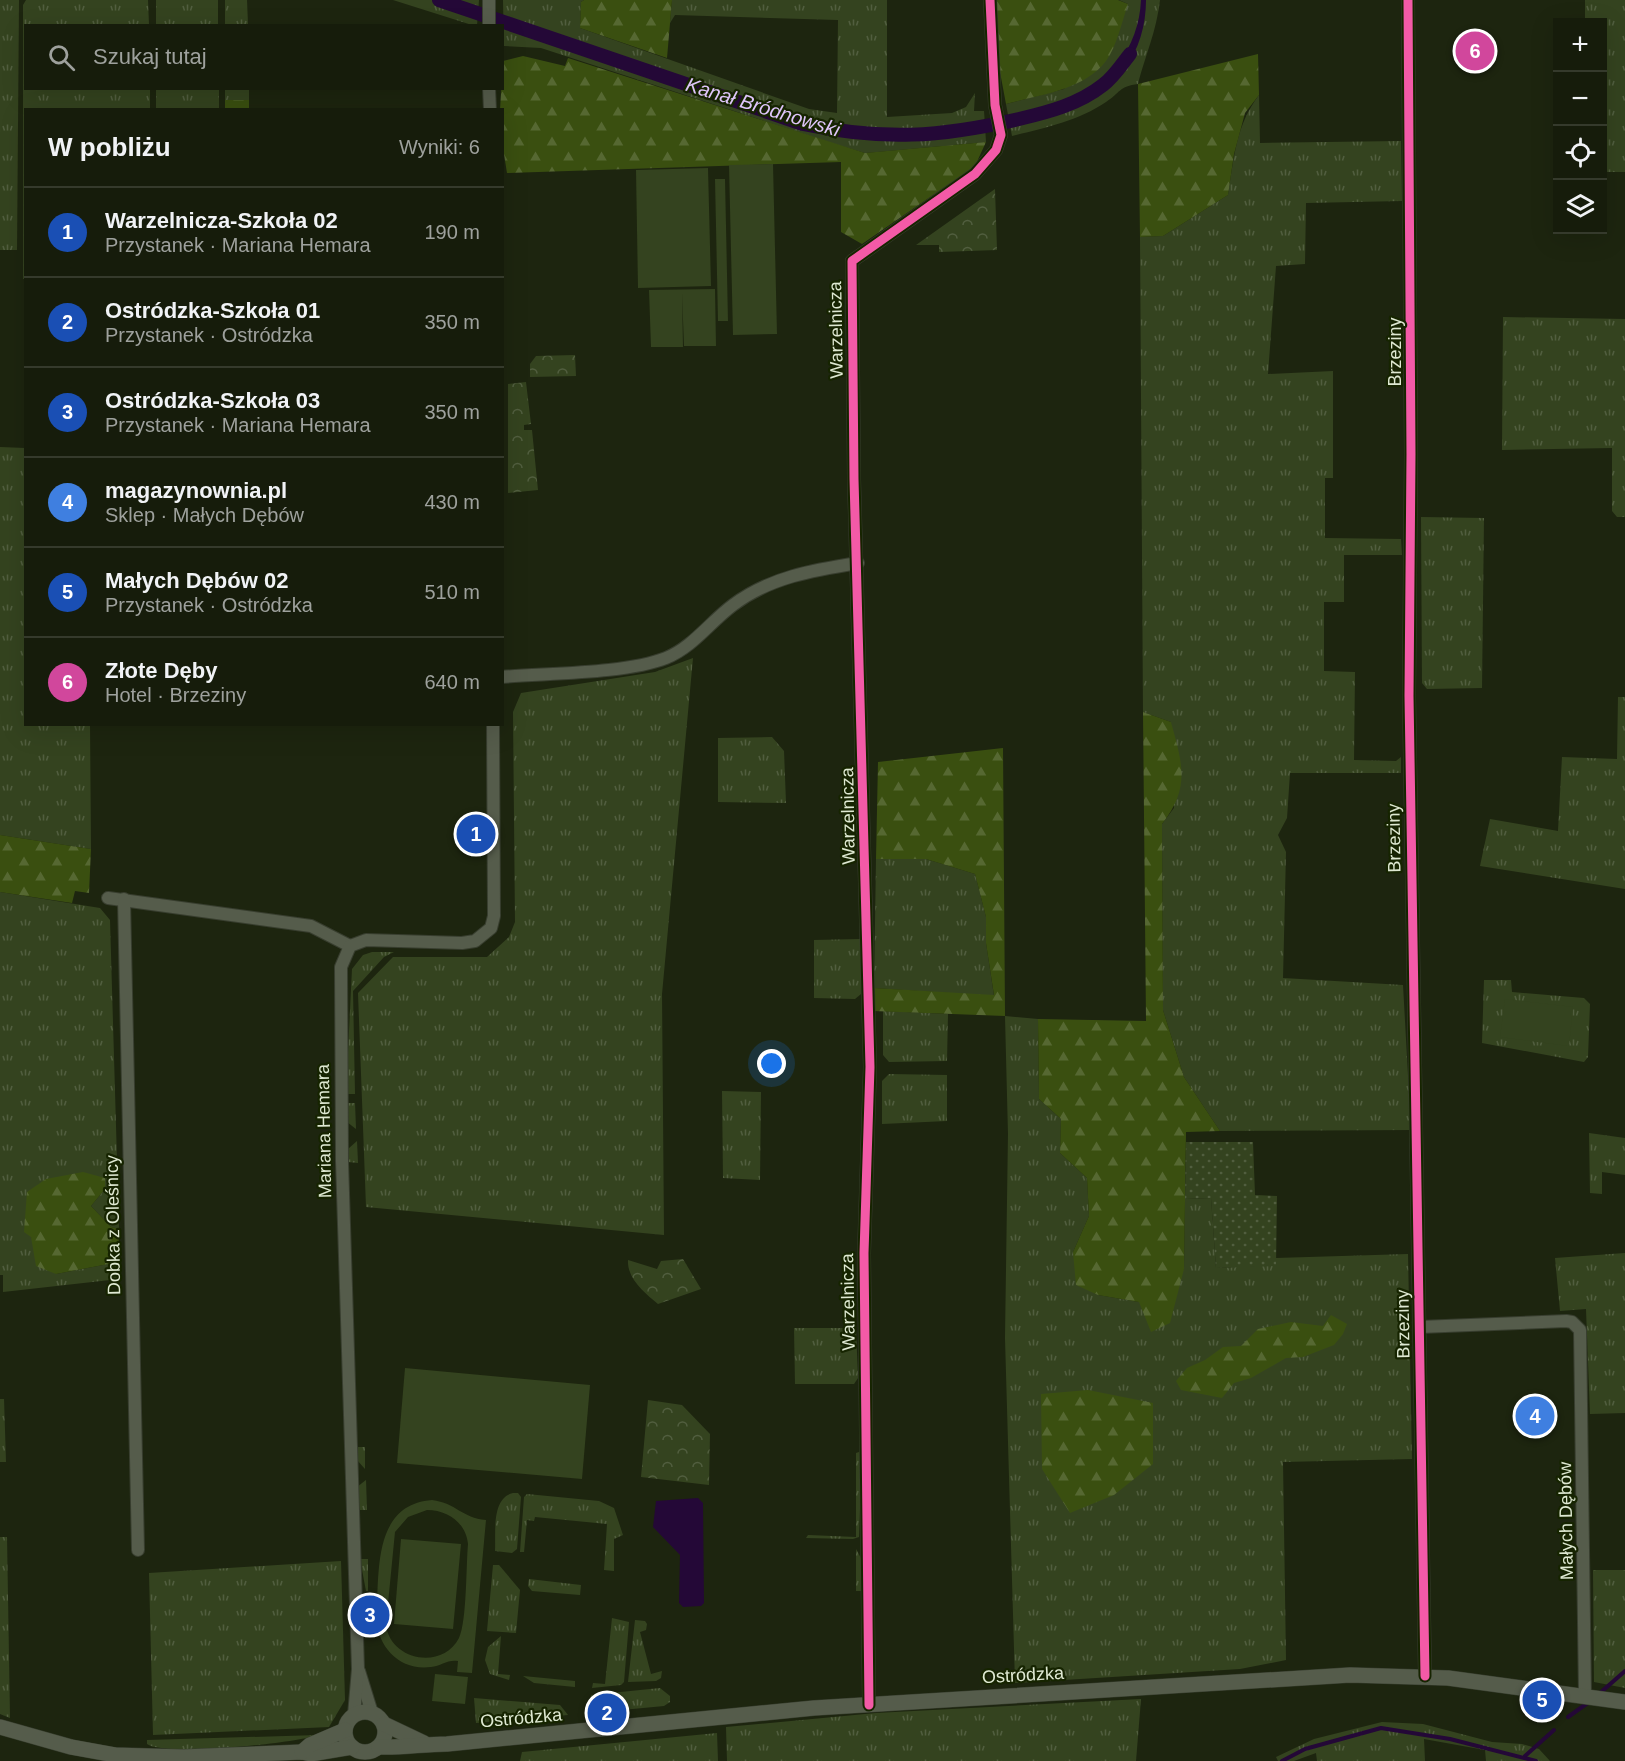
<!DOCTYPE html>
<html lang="pl">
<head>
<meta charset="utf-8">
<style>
	:root { --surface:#161c0b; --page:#1f2514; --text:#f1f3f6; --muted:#9ea19d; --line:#353a2c; --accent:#8c9099 }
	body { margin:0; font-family:Arial,sans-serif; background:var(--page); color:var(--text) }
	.controls { position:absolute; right:18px; top:18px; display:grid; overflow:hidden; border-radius:0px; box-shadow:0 6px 24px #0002 }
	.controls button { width:54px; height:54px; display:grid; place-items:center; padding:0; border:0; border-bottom:2px solid var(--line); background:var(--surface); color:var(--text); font:30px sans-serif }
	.you { position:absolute; left:772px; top:1064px; width:21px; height:21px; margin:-15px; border:4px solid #fff; border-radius:50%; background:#1a73e8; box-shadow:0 0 0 9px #1a73e833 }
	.badge { display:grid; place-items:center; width:39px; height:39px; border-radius:50%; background:var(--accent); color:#fff; font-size:20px; font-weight:700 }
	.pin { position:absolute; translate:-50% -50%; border:3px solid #fff; box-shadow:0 2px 6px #0006 }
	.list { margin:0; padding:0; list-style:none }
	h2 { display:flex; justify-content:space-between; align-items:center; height:78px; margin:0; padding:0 24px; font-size:26px }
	h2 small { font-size:20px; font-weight:400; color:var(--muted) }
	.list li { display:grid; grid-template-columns:39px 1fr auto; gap:18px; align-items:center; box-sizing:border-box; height:90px; padding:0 24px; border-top:2px solid var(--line) }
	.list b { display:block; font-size:22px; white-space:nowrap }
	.list p { margin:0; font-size:20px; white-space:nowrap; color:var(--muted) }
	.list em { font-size:20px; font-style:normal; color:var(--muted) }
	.icon { flex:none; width:33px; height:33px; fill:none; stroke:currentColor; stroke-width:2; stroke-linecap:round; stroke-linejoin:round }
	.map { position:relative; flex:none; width:1625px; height:1761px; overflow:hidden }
	.search { position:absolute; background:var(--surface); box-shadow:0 6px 24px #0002; left:24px; top:24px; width:480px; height:66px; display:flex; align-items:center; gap:15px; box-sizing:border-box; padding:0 21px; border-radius:0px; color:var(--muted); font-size:22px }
	.panel { position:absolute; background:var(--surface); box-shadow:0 6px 24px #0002; left:24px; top:108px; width:480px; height:618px; border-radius:0px }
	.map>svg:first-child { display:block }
	.grass { fill:url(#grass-tufts) }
	.forest { fill:url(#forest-firs) }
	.park { fill:url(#park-crowns) }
	.garden { fill:url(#garden-dots) }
	.pitch { fill:#34431f; fill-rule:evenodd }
	.water { fill:#240837 }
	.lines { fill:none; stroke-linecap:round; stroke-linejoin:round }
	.stream { stroke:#240837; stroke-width:4 }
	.canal { stroke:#240837; stroke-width:14 }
	.minor-casing { stroke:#383e2f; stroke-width:14 }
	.tertiary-casing { stroke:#383e2f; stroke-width:16 }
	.minor { stroke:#555c4b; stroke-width:12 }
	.tertiary { stroke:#555c4b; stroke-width:15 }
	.cycleway-casing { stroke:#162400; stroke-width:13 }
	.cycleway { stroke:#f35aa7; stroke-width:9 }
	.labels { text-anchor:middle; stroke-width:4.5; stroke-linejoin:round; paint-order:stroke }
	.street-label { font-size:18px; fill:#dfe9d2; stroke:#162400 }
	.water-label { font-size:20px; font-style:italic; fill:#dfc5fa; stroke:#162400 }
</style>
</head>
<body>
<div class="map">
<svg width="1625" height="1761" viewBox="0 0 1625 1761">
	<defs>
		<pattern id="grass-tufts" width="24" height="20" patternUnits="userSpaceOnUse" patternTransform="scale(1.5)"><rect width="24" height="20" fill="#34431f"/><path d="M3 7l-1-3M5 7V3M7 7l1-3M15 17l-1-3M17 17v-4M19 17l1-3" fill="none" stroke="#515e3f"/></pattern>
		<pattern id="forest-firs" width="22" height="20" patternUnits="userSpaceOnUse" patternTransform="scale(1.5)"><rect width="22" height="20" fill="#3a4f10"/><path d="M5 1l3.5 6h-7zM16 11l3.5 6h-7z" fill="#566832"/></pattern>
		<pattern id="park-crowns" width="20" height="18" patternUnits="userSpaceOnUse" patternTransform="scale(1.5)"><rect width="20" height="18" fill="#34431f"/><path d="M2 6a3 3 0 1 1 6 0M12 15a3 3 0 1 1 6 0" fill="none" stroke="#515e3f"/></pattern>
		<pattern id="garden-dots" width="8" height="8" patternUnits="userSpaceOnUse" patternTransform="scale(1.5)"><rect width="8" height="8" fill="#34431f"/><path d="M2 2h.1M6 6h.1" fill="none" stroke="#515e3f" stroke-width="1.8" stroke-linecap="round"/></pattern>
	</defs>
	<rect width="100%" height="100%" fill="#1d250f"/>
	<g class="grass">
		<path d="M0,0H19L17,250H0Z"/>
		<path d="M26,0H148L149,25L26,26V88L150,89V109L26,110L25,279H23V5Z"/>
		<rect x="156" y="0" width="62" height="25"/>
		<path d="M225,0H247L248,25H225Z"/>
		<path d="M393,0H479L477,25H472Z"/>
		<path d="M503,0H584L581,2L580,28L809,109L837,113L838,20L675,15L670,23L672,0H887V117L952,113L966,107L975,93L974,111H984L986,142L877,152L865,153L835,144L541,48L504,46Z"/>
		<path d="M1119,0H1160C1156,33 1146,53 1138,84C1119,86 1120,93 1106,102C1078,121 1044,128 1012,136L1006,104L1064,89L1128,4Z"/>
		<path d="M1585,0H1625V172H1603L1602,22H1585Z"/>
		<rect x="156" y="89" width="63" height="20"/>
		<rect x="225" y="89" width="24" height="11"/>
		<path d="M1259,95L1260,143L1401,141L1402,201L1306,203L1305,264L1276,266L1268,374L1333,371V478H1325V538L1401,539L1402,555H1344V602H1324V671L1355,672L1354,760L1396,761L1401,757V773H1290L1287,818L1278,835L1286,852L1283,978L1403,985L1411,1130L1220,1131L1184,1077L1163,1010L1162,824L1174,808L1171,722L1143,712L1140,237L1163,236L1228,195C1234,158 1236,125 1259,95Z"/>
		<path d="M1503,317L1625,319V517H1617L1612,511V448L1502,450Z"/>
		<path d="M0,447L25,448L26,724L90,725L91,849L0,835Z"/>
		<path d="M1421,517L1484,518L1482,688L1427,689L1422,683Z"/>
		<path d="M693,658L662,994L664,1235L366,1207L358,993L393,957H487L509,937L515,922L513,712L521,693L655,672Z"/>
		<path d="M1618,697H1625V889L1480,866L1490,819L1558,831L1562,757L1617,759Z"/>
		<path d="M772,737L784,751L786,803L718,802V738Z"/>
		<path d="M876,859H926L975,874L986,917V943L994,996L874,988Z"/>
		<path d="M0,892L100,908L110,920L119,1229L111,1227L91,1206L105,1189L31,1237L56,1274L119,1262V1279L3,1292V1275H0Z"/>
		<path d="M861,939V994L855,999L814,998V940Z"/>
		<path d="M372,952H394L384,957L353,991L355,1094H346L352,969L363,955Z"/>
		<path d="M1484,980H1511L1512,992L1584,998L1590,1004L1588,1057L1584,1062L1482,1043Z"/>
		<path d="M883,1011L948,1014L947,1061L889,1062L883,1055Z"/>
		<path d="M1005,1016L1038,1019L1039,1099L1061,1119L1060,1153L1087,1178L1089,1216L1073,1252L1098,1295L1139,1302L1184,1269L1185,1199L1211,1198L1216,1268L1276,1265V1258L1408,1254L1412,1459L1283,1462L1286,1660L1240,1669L1015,1683L1005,1338L1008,1134Z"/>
		<path d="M889,1074L947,1075V1121L882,1124V1081Z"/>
		<path d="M722,1091L761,1092L760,1180L723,1178Z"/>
		<path d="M347,1103H355L356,1129L347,1122Z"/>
		<path d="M1589,1133L1625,1138V1175L1602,1172V1194L1590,1193Z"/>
		<path d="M357,1141L358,1163L348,1162V1149Z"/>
		<path d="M1625,1253V1413L1590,1414L1586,1309L1560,1311L1555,1258Z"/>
		<path d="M794,1328H856L858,1378L854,1384H795Z"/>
		<path d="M0,1399H4L6,1462H0Z"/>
		<path d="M356,1447H365V1469L357,1460Z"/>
		<path d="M862,1451L859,1537L853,1539L806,1538L808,1535L856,1537V1453Z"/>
		<path d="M366,1480L367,1510H358L357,1487Z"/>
		<path d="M513,1493H518L521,1497L517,1549L512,1553L495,1551C496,1533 491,1498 513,1493Z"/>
		<path d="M527,1494L599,1501L614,1508L623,1535L614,1539V1571L604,1570L607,1524L535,1517L534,1521L527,1520L524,1552H520L524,1497Z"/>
		<path d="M0,1537H7L10,1718L0,1714Z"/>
		<path d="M856,1549L862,1560V1591H856Z"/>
		<path d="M360,1559H368V1591H366Z"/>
		<path d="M341,1561L345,1700L329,1727L153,1735L149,1573Z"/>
		<path d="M493,1565H499L520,1590L516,1633L487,1631Z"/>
		<path d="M1593,1570H1625V1688L1594,1682Z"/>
		<path d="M529,1579L581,1585L580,1595L532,1591L528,1586Z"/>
		<path d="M612,1618L629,1622L624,1682L621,1685L592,1688L593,1683L605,1684Z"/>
		<path d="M635,1620L645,1621L647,1624L646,1630L640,1632L651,1674L662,1671L661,1678L656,1681L628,1682Z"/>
		<path d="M501,1636L498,1674L510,1675L509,1680L490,1674L485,1660L488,1647Z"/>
		<path d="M523,1676L575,1681V1687L534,1683Z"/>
		<path d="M660,1688L670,1696V1702L664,1706L590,1713L591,1695Z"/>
		<path d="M474,1698L560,1705L568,1715L476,1723Z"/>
		<path d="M1141,1699L1136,1761H727L726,1727L876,1713Z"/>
		<path d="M1382,1722L1423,1724L1492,1742L1522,1744L1539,1749L1550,1761H1486L1485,1750L1424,1739L1425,1761H1317L1316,1753L1294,1761H1278L1276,1757L1314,1739Z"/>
		<path d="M717,1733L718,1761H520L522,1752Z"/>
		<path d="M319,1735C296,1743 164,1757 147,1744V1740Z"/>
	</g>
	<g class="forest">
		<path d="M584,0H672L667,58L580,28L581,2Z"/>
		<path d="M994,0H1118L1128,4C1122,21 1117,46 1106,61C1084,90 1039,95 1006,104L994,40Z"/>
		<path d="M1258,54L1259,95L1245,113L1234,154L1228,195L1163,236L1140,237L1138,84Z"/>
		<path d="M523,56L565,66L568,58L865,153L986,142L975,166L862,244L841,232V162L507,173L503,148L502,110H500L503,61Z"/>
		<rect x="225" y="100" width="24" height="9"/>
		<path d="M1143,712L1171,722C1182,763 1191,787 1162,824L1163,1010L1184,1077L1220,1131L1186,1132L1184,1269L1170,1323L1151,1332L1139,1302L1098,1295L1076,1285L1073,1252L1089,1216L1087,1178L1060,1153L1061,1119L1039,1099L1038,1019L1146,1021Z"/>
		<path d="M1003,748L1005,1016L873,1011L874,988L994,995L986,943V917L975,874L926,859H876L878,762Z"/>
		<path d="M0,835L91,849L89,893L75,891L72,903L0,892Z"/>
		<path d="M83,1172L105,1178V1189L91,1206L111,1227L119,1229V1262L56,1274L36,1266L31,1237L24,1232L27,1192L46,1179Z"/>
		<path d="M1331,1315L1347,1324L1343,1334L1334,1345L1303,1357L1286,1358L1251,1378L1234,1383L1222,1398L1181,1390L1176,1381L1187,1368L1205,1360L1223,1347L1241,1346L1258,1329L1291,1322L1323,1326Z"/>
		<path d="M1088,1390L1153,1403V1464L1114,1495L1070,1513L1042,1469L1041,1394Z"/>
	</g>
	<g class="park">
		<path d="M995,189L997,250L939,252V245H916Z"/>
		<path d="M575,355L576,376L530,377V364L536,356Z"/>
		<path d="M526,382L531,424L524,425V430H532L538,490L508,493V384Z"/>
		<path d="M683,1259L701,1289L658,1304C645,1293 627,1279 628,1260L657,1269L661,1261Z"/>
		<path d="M648,1400L682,1405L710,1434L709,1485L641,1477Z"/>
	</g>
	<path class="garden" d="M1186,1142H1253L1255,1195L1277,1196L1276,1266L1216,1268L1211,1198L1185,1199Z"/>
	<g class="pitch">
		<path d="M773,164L777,334L733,335L729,165Z"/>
		<path d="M708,168L711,286L638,288L636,170Z"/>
		<path d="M715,179H725L728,321H718Z"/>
		<path d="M715,289L716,346H684L682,293L683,347H651L649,290Z"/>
		<path d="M1505,999L1573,1007L1569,1046L1500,1037Z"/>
		<path d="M405,1368L590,1385L582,1479L397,1463Z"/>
		<path d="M432,1500C456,1503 462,1518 486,1520L472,1673L457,1672L458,1661C448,1659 441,1666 431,1667C400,1671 379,1648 376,1620C380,1575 371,1505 432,1500ZM427,1510C448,1510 466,1523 468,1544C466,1565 467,1621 459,1638C442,1671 389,1660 386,1624L395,1532L408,1517Z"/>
		<path d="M401,1539L461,1544L453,1629L394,1624Z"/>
		<path d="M435,1674L468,1677L465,1704L432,1701Z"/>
	</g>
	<g class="water">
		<path d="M1141,0H1146C1146,25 1139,50 1124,69L1118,65C1132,45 1140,24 1141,0Z"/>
		<path d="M698,1498L703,1503L704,1603L701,1606L683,1607L679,1603L680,1555L653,1527L656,1501Z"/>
	</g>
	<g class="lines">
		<g class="stream">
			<path d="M1600,1693L1625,1671"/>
			<path d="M1568,1717L1589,1702"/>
			<path d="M1525,1756L1554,1730"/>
			<path d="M1282,1761L1305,1749L1381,1728L1450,1739L1536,1761"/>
		</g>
		<path class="canal" d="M439,0L803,124C884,141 940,137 1019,119C1049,112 1079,104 1103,85C1114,77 1122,64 1130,54"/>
		<g class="minor-casing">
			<g id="minor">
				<path d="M1408,0L1411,454L1409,696L1425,1676"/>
				<path d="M489,26V0"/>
				<path d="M489,88L490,110"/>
				<path d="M502,677C548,673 625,674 666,658C693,647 710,622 733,605C770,577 814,570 858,563"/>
				<path d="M108,898L311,926L350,946"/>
				<path d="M124,899L138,1550"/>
				<path d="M1420,1327L1566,1321L1572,1322L1580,1330L1585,1696"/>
				<path d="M359,1671L372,1713"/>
				<path d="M869,1705L864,1253L870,1067L854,479L852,261L975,174L996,150L1001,135L995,105L990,0"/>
				<path d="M354,1715L358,1669L342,1161L341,967L350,946L366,940L462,943L475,941L491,928L494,916L493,724"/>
			</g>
		</g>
		<g class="tertiary-casing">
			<g id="tertiary">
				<circle cx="365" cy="1732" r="20"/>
				<path d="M384,1724L424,1743"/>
				<path d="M0,1727L71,1747L115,1755L183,1757L302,1752L311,1754L352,1747"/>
				<path d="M379,1747C402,1748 424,1744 447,1744L814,1708L1350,1675L1448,1678L1625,1702"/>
				<path d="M302,1752L310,1745L345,1730"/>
			</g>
		</g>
		<use href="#minor" class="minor"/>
		<use href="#tertiary" class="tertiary"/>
		<g class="cycleway-casing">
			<g id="cycleway">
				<path d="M1408,0L1411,454L1409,696L1425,1676"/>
				<path d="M869,1705L864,1253L870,1067L854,479L852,261L975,174L996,150L1001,135L995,105L990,0"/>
			</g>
		</g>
		<use href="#cycleway" class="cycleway"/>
	</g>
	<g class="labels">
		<g class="street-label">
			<text transform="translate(836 330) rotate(-91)" y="6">Warzelnicza</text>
			<text transform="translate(1395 352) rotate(-90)" y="6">Brzeziny</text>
			<text transform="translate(848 816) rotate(-91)" y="6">Warzelnicza</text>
			<text transform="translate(1394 838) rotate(-91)" y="6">Brzeziny</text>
			<text transform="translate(324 1131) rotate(-91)" y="6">Mariana Hemara</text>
			<text transform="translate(113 1225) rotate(-91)" y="6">Dobka z Oleśnicy</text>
			<text transform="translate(848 1302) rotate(-91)" y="6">Warzelnicza</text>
			<text transform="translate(1403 1324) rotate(-91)" y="6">Brzeziny</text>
			<text transform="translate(1566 1521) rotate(-91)" y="6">Małych Dębów</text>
			<text transform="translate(1023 1675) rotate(-3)" y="6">Ostródzka</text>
			<text transform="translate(521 1718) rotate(-5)" y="6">Ostródzka</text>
		</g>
		<g class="water-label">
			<text transform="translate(763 107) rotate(17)" y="7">Kanał Bródnowski</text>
		</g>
	</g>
</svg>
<div class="controls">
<button>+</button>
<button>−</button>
<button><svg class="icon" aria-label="locate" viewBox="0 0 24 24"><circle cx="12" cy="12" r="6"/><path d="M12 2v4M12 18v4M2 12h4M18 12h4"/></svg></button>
<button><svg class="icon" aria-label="layers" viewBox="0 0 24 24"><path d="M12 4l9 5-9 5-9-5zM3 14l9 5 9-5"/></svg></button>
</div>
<div class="you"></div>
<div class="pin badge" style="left:476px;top:834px;background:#1a4fb4">1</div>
<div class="pin badge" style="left:607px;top:1713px;background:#1a4fb4">2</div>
<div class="pin badge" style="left:370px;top:1615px;background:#1a4fb4">3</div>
<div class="pin badge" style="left:1535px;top:1416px;background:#3f7fe0">4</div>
<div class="pin badge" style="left:1542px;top:1700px;background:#1a4fb4">5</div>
<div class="pin badge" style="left:1475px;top:51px;background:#d1479c">6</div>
<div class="search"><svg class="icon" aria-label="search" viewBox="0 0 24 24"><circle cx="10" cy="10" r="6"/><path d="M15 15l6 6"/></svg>Szukaj tutaj</div>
<section class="panel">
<h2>W pobliżu<small>Wyniki: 6</small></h2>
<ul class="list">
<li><span class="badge" style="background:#1a4fb4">1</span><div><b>Warzelnicza-Szkoła 02</b><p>Przystanek · Mariana Hemara</p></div><em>190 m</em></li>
<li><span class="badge" style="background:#1a4fb4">2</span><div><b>Ostródzka-Szkoła 01</b><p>Przystanek · Ostródzka</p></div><em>350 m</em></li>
<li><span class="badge" style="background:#1a4fb4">3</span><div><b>Ostródzka-Szkoła 03</b><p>Przystanek · Mariana Hemara</p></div><em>350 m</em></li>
<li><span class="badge" style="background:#3f7fe0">4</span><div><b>magazynownia.pl</b><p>Sklep · Małych Dębów</p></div><em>430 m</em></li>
<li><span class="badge" style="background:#1a4fb4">5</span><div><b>Małych Dębów 02</b><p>Przystanek · Ostródzka</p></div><em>510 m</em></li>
<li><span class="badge" style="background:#d1479c">6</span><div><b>Złote Dęby</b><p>Hotel · Brzeziny</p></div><em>640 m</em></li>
</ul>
</section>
</div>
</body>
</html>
